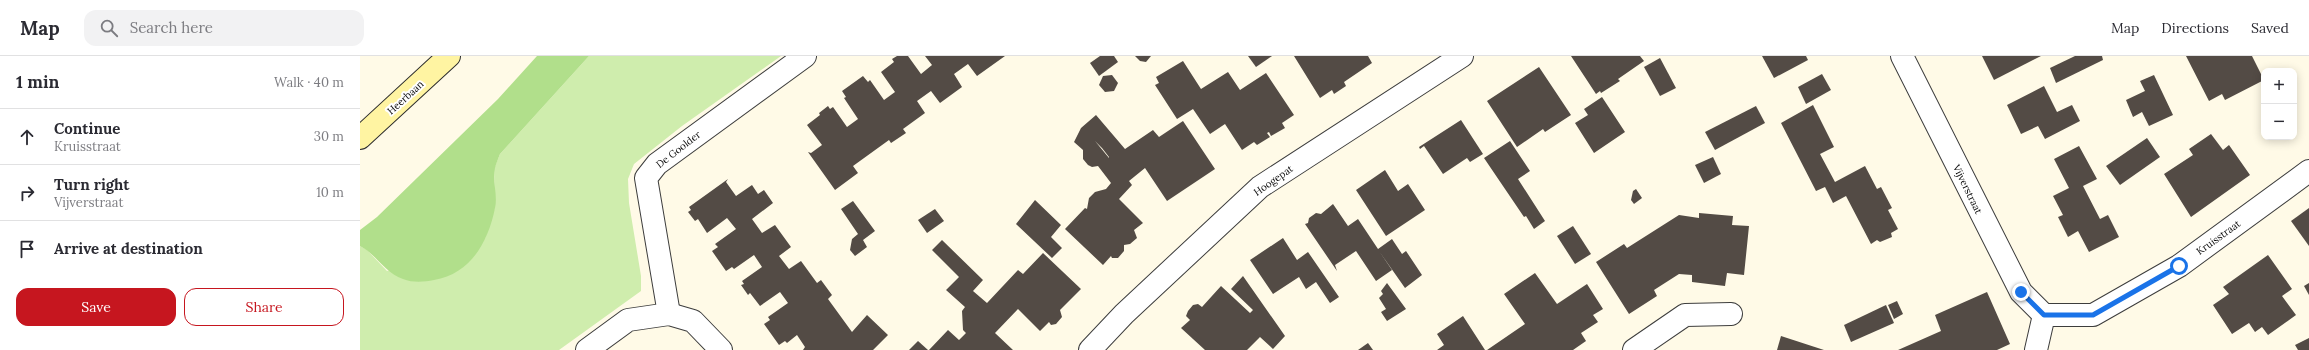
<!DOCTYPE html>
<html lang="en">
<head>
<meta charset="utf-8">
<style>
	:root { --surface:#fff; --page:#f2f2f3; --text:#2b2b33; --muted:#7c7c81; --line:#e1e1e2; --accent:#c6161f }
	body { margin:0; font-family:Lora,serif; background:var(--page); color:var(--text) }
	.controls { position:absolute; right:12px; top:12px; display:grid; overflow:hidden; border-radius:8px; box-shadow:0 2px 10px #0003 }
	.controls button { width:36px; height:36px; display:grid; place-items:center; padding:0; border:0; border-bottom:1px solid var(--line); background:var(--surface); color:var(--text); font:20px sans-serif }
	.stop { position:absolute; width:12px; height:12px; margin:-9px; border:3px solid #1a73e8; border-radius:50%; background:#fff }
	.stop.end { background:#1a73e8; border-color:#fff; box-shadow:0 1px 4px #0008 }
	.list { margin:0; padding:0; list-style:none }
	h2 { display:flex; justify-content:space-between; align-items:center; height:52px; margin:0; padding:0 16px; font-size:17px }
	h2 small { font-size:13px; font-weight:400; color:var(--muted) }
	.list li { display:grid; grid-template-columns:26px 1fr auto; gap:12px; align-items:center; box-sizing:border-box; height:56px; padding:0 16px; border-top:1px solid var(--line) }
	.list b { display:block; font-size:15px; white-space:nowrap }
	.list p { margin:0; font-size:13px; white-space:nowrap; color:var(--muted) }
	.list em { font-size:13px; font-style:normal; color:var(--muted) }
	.actions { display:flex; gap:8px; padding:12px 16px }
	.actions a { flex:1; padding:9px 0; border:1px solid var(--accent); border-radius:12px; text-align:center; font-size:14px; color:var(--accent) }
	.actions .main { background:var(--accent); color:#fff }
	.icon { flex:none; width:22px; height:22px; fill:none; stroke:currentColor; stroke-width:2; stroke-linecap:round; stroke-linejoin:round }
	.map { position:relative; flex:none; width:1949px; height:294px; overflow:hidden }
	header { display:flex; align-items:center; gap:24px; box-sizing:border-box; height:56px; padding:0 20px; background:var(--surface); border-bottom:1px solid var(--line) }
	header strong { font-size:19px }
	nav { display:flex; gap:22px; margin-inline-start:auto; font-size:14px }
	.search { width:280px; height:36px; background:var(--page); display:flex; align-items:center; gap:10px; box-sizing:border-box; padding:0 14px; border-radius:12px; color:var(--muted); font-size:15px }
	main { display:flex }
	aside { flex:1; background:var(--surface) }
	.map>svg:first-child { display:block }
	.green { fill:#cfedad }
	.forest { fill:#b1df8b }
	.building { fill:#534b45; fill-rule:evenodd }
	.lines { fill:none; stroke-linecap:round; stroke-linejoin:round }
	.street-casing { stroke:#3d3d3d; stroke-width:24 }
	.secondary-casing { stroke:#2c2c2c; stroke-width:24 }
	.street { stroke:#fff; stroke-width:22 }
	.secondary { stroke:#fff4a2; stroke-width:22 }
	.route { stroke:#1a73e8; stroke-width:5 }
	.labels { text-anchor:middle; stroke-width:4; stroke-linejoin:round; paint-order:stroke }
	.street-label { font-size:10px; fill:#0a0a0a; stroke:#fff }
</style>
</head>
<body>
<header>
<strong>Map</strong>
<div class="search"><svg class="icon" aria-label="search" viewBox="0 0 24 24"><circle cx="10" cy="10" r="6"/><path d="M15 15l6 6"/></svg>Search here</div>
<nav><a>Map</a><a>Directions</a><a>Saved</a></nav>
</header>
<main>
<aside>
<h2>1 min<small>Walk · 40 m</small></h2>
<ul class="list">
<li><svg class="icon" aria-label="ahead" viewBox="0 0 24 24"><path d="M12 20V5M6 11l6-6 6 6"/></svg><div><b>Continue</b><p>Kruisstraat</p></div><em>30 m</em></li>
<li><svg class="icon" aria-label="right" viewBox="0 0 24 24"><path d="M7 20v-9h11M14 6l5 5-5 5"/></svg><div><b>Turn right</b><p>Vijverstraat</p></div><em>10 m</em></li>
<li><svg class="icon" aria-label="arrive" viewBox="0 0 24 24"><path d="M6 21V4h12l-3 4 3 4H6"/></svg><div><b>Arrive at destination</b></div></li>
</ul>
<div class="actions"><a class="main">Save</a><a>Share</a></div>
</aside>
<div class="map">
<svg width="1949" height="294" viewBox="0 0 1949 294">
	<rect width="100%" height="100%" fill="#fffae7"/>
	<path class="green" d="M229,0H421L322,70L274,108L268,123L269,147L281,220V235L199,294H0V190L7,194L27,215L125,182L135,151L134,113L140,98Z"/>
	<path class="forest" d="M177,0H229L140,98C138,103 136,108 135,112C132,125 138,139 135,152C128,187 110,218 74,224C64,226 53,227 43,223C25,217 17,199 0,190V174L17,161L138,43Z"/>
	<g class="building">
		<path d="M537,0H548L561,18L572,9L565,0H645L617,20L608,8L594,18L602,31L580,47L571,35L557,45L565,57L543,73L546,77L531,87L529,84L493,110L498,117L475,134L448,96L451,97L462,89L447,69L460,59L459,57L468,50L470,53L473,51L487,71L498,63L484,42L486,41L482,35L503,20L508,26L510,24L524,44L535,36L521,16L534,6L532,3Z"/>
		<path d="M740,0H754L758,6L739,20L730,7Z"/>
		<path d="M775,0H791L786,6L780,5Z"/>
		<path d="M888,0H912L896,11Z"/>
		<path d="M934,0H1008L1012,7L984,26L986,30L974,38L972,34L960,42Z"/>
		<path d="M1211,0H1280L1284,5L1258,23L1260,25L1241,37L1240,35L1236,38Z"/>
		<path d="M1402,0H1446L1448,4L1414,22Z"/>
		<path d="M1622,0H1681L1634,24Z"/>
		<path d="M1715,0H1742L1743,4L1696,27L1690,12Z"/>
		<path d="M1826,0H1892L1904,24L1865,44L1862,38L1849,45Z"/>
		<path d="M1300,2L1316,32L1300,40L1284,11Z"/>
		<path d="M823,5L841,33L868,16L880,34L906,17L934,59L922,67L925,72L911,80L909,76L907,77L910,81L897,89L894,86L882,94L865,68L850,78L833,53L817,63L795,29L799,27L796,21Z"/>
		<path d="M1179,11L1211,59L1185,76L1183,73L1157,91L1127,45Z"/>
		<path d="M1462,18L1471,34L1446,48L1438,31Z"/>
		<path d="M752,19L758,27L754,35L745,36L739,29L743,20Z"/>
		<path d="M1794,19L1813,59L1789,70L1782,56L1773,61L1766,44L1785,35L1780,25Z"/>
		<path d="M1684,30L1697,56L1712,49L1720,65L1685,83L1678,70L1661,78L1647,49Z"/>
		<path d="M1242,41L1265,76L1234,97L1215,67L1228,59L1224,53Z"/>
		<path d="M1453,49L1474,91L1460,98L1475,126L1505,110L1517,133L1521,131L1532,152L1528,154L1538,173L1531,177L1532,181L1520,186L1517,184L1511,188L1486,140L1473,147L1465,131L1456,135L1421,67Z"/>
		<path d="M1396,50L1405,67L1355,94L1345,76Z"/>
		<path d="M736,59L765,93L793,74L799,81L823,65L855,113L807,145L785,112L769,125L772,129L759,143L783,167L774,174L777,182L770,188L764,189V195L758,202H752L751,200L743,209L705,173L725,152L727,153L729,142L735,136L746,133L751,127L738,110L732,111L728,109L723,103V94L714,86L721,72ZM735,85L742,92L749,101V102Z"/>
		<path d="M1101,64L1123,98L1110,106L1107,102L1083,118L1064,90L1060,93L1059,91Z"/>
		<path d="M1851,78L1863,94L1869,89L1890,119L1831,161L1804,118L1833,99L1829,93Z"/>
		<path d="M1787,82L1800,101L1760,129L1746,110Z"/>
		<path d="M1150,85L1170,115L1158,123L1185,165L1174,173L1166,160L1164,161L1124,102Z"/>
		<path d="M1719,90L1737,123L1723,130L1740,163L1748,159L1759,181L1729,196L1718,175L1708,181L1698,161L1703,159L1693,140L1709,132L1694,103Z"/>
		<path d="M1353,101L1361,118L1344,127L1335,109Z"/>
		<path d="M1025,114L1038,135L1048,128L1065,154L1026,180L996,134Z"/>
		<path d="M368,123L366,126L376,140L392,129L398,138L404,134L413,147L392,163L402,177L415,169L431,191L419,200L429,213L441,205L457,227L461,224L472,239L468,243L492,276L507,259L528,279L513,294H443L445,291L437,279L427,287L425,285L419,289L404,268L410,264L408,261L428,247L420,236L400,250L390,237L388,239L381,229L384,228L382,225L402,211L394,199L374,213L372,211L366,215L352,195L358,191L355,188L376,173L367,162L347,177L338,163L335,165L328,156L331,154L329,151Z"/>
		<path d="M1276,133L1282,142L1274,148L1271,144L1273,135Z"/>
		<path d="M675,144L701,169L691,181L702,192L692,202L656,168Z"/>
		<path d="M493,145L515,175L503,184L507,191L495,200L490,194L492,183L498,178L481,153Z"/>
		<path d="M973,148L988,170L998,163L1018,193L1032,183L1042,198L1046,195L1062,219L1045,232L1019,195L1032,214L1016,225L996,195L975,209L977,215L945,168L948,167L949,162L956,157L961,158Z"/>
		<path d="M1949,152V190L1931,165Z"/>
		<path d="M575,153L584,165L567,177L558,164Z"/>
		<path d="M1339,157L1373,160L1372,169L1389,170L1384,219L1367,217L1365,230L1332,226V219L1319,218L1294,234L1297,240L1269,258L1236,206L1264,188L1267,192L1319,159L1339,162Z"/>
		<path d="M1213,170L1231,198L1215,208L1197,180Z"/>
		<path d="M923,182L937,204L948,196L979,241L970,247L956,226L946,233L939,221L913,238L890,204Z"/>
		<path d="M582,184L623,224L613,235L627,247L658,214L663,218L683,197L721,233L700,254L702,261L696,268L691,269L689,266L680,275L658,253L635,277L653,294H569L588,274L599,284L606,277L603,274L602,255L605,251L586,234L599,221L572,194Z"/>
		<path d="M1908,199L1932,233L1922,240L1936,259L1908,279L1902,271L1895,276L1889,267L1872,278L1853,249L1869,238L1863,231Z"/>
		<path d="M1175,217L1197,248L1227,228L1243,253L1233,259L1238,266L1221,277L1226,285L1213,294H1127L1165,268L1144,238Z"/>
		<path d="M883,220L925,280L913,293L900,281L887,294H845L821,272L830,264L826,260L828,255L833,249L838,248L842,251L861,230L890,257L893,254L871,233Z"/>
		<path d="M1027,227L1046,253L1027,265L1021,256L1026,253L1019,242L1023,238L1021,235Z"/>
		<path d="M1949,227V239L1944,230Z"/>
		<path d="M1627,236L1650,288L1637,294H1538L1581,275L1575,259Z"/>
		<path d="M1537,245L1543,258L1534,263L1528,249Z"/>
		<path d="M1526,249L1534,267L1491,286L1484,269Z"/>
		<path d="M1103,260L1125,294H1077L1084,289L1077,278Z"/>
		<path d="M1421,280L1464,294H1417Z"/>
		<path d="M1949,282V294H1938L1935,289Z"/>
		<path d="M558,285L568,294H549Z"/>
		<path d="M1008,287L1013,294H998Z"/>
	</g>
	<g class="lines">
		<g class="street-casing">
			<g id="street">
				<path d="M1542,0L1661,236L1684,259"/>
				<path d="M309,258L286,122L297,108L445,0"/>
				<path d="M1684,259H1733L1819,210L1949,115"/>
				<path d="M227,294L268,264L309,258L333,265L361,294"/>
				<path d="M730,294L764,258L900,131L1102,0"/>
				<path d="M1274,294L1325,259L1371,258"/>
				<path d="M1676,294L1684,259"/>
			</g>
		</g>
		<g class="secondary-casing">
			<path id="secondary" d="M0,82L89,0"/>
		</g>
		<use href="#street" class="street"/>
		<use href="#secondary" class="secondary"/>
	</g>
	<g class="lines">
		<path class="route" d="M1661,236L1684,259H1733L1819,210"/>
	</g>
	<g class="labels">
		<g class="street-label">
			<text transform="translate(45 41) rotate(-42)" y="4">Heerbaan</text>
			<text transform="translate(318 93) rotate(-38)" y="4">De Goolder</text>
			<text transform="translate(913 124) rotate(-35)" y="4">Hoogepat</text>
			<text transform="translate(1608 133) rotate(64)" y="4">Vijverstraat</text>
			<text transform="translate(1858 181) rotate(-36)" y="4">Kruisstraat</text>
		</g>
	</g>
</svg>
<div class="controls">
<button>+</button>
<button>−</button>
</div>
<div class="stop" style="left:1819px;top:210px"></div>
<div class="stop end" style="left:1661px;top:236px"></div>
</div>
</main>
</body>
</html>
